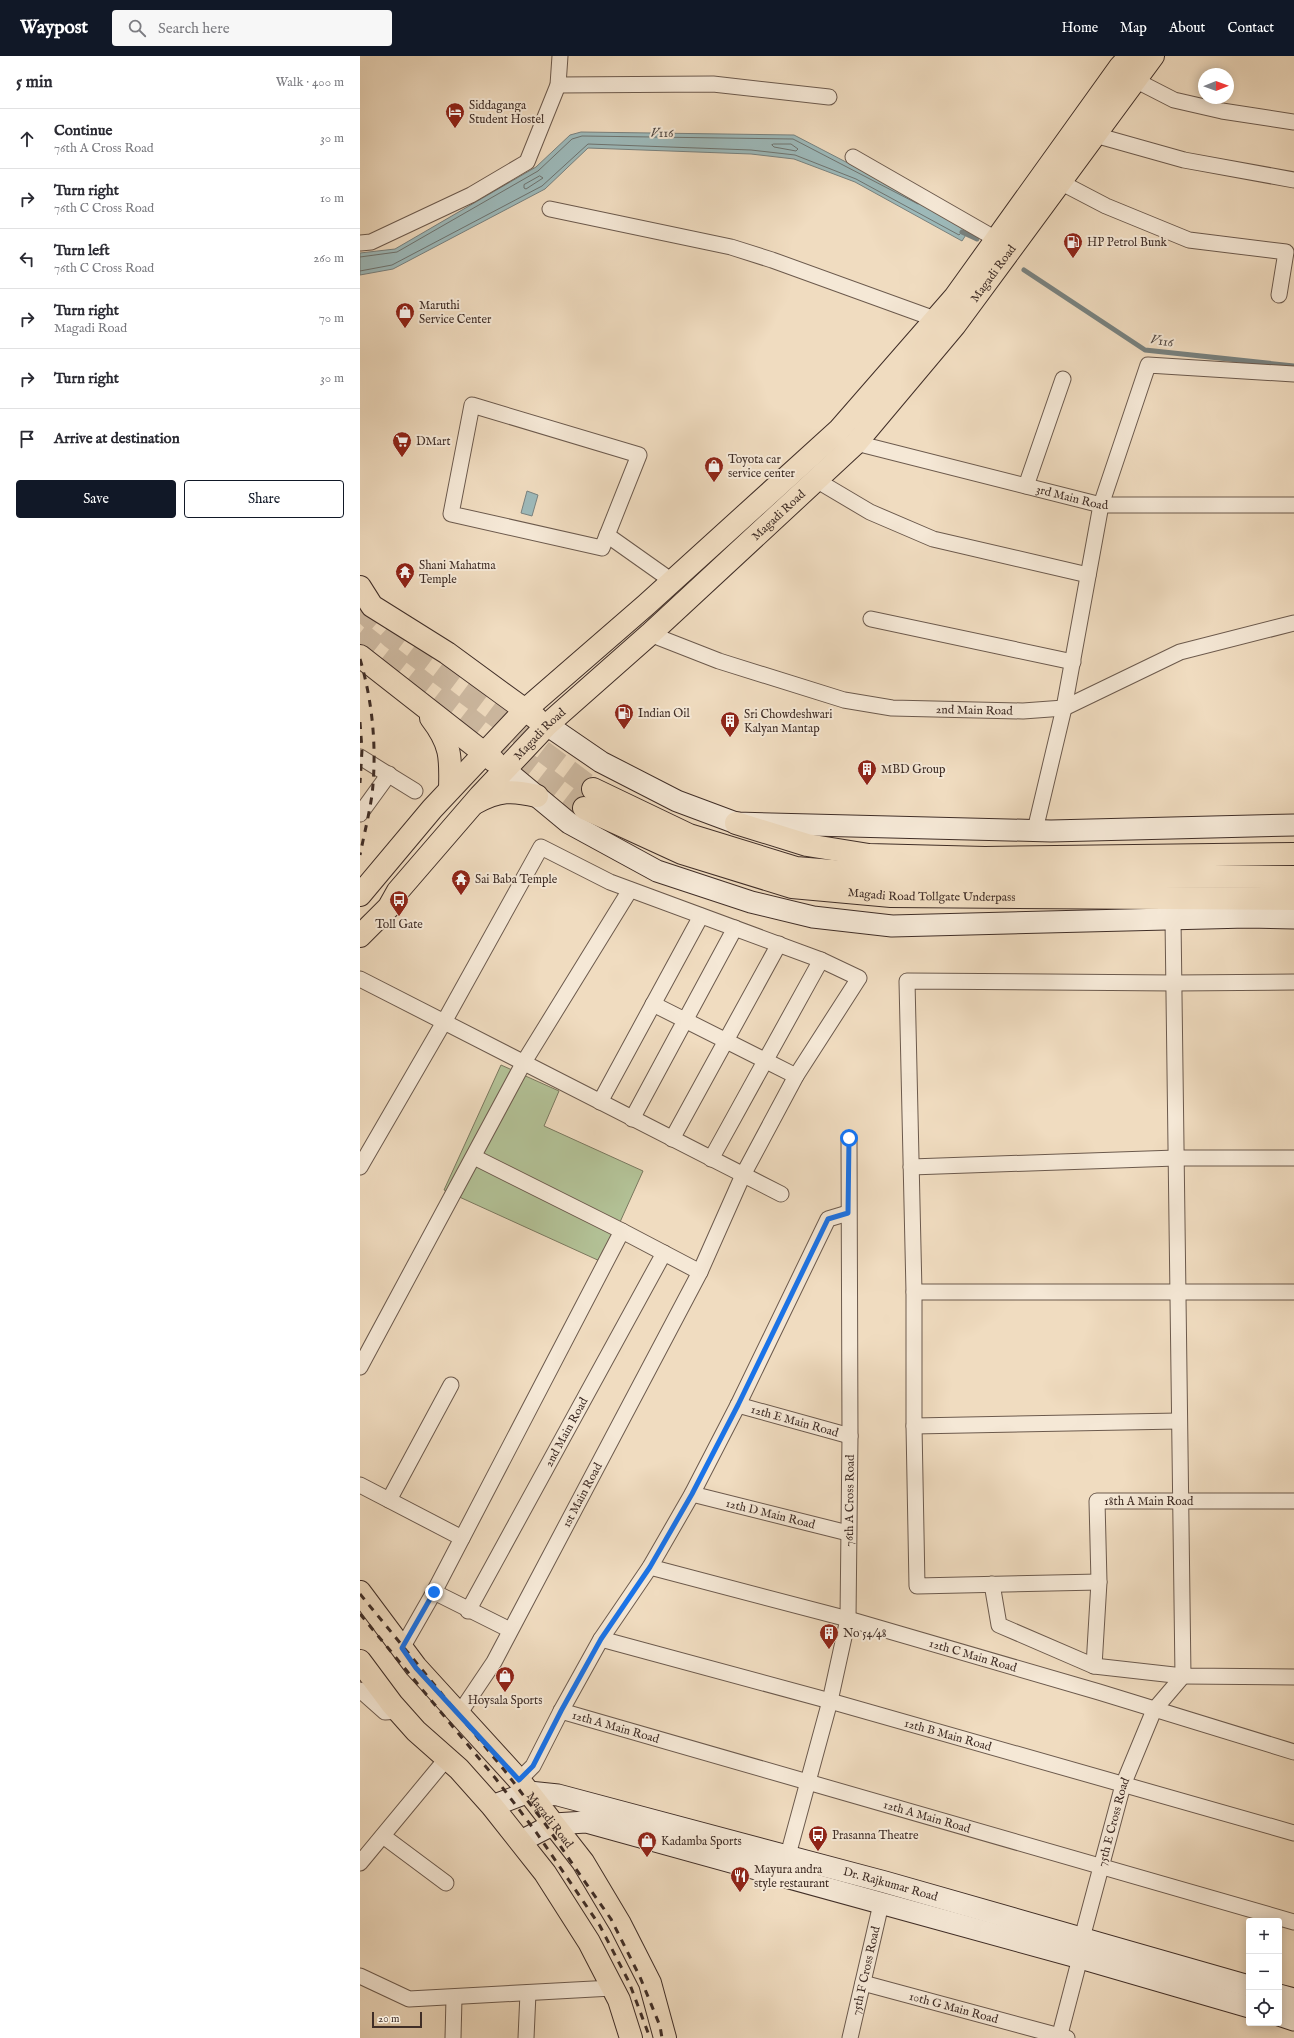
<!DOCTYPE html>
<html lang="en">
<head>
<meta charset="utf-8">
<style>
	:root { --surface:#fff; --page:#f7f7f7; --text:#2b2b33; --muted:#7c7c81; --line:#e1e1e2; --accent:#111827 }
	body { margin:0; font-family:"IM FELL English",serif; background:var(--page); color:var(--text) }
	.controls { position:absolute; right:12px; bottom:12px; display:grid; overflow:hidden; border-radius:4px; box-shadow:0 2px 10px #0003 }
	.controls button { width:36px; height:36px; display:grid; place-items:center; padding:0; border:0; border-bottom:1px solid var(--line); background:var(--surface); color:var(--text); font:20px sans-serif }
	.compass { position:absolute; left:838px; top:12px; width:36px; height:36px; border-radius:50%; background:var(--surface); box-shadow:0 2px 10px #0003; rotate:89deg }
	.scale { position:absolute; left:12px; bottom:10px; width:50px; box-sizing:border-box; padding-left:4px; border:2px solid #402e27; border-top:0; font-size:11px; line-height:14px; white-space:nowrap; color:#402e27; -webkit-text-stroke:3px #f5e8d6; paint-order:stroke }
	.stop { position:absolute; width:12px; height:12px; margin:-9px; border:3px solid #1a73e8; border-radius:50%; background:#fff }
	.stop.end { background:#1a73e8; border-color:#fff; box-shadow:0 1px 4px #0008 }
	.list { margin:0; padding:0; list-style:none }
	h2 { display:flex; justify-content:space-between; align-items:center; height:52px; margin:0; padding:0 16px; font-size:17px }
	h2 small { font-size:13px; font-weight:400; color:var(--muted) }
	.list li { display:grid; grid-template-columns:26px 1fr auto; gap:12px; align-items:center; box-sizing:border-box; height:60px; padding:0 16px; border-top:1px solid var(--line) }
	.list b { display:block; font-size:15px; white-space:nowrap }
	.list p { margin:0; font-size:13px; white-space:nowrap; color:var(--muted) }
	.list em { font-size:13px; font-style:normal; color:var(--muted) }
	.actions { display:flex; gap:8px; padding:12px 16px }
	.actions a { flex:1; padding:9px 0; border:1px solid var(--accent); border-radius:4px; text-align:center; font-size:14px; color:var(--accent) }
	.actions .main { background:var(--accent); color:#fff }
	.icon { flex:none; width:22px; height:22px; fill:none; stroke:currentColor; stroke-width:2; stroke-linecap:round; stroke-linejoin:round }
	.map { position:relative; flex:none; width:934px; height:1982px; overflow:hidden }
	header { display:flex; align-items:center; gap:24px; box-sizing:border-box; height:56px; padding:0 20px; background:var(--accent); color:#fff }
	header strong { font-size:19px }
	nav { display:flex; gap:22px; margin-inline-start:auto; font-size:14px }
	.search { width:280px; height:36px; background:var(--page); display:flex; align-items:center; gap:10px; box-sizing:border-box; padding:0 14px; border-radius:4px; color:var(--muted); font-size:15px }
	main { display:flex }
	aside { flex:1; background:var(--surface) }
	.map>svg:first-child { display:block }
	.green { fill:#b3c297; stroke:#7a785f }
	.water { fill:#9dbabb; stroke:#788280 }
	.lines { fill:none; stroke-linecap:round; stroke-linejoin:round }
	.shore { stroke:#6e7471; stroke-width:1 }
	.stream { stroke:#788280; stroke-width:5 }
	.primary-tunnel { stroke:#cdb9a1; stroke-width:22; stroke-dasharray:22 11; stroke-linecap:butt }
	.street-casing { stroke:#6c5a4d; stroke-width:17 }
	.secondary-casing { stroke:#402e27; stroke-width:23 }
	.primary-casing { stroke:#402e27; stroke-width:24 }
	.street { stroke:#f5e8d6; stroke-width:15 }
	.secondary { stroke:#f5e8d6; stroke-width:21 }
	.primary { stroke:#f0dcc0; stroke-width:22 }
	.rail { stroke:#402e27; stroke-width:3; stroke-dasharray:7 7; stroke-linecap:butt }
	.route { stroke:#1a73e8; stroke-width:5 }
	.labels { text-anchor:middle; stroke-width:4; stroke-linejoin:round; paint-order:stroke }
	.poi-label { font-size:12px; fill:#402e27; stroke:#f5e8d6; text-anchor:start }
	.street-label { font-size:12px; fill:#402e27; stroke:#f5e8d6 }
	.water-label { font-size:13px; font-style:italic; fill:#534a45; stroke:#f5e8d6 }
</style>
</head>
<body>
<header>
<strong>Waypost</strong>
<div class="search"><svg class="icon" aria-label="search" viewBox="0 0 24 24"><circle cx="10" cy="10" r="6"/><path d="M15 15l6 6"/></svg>Search here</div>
<nav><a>Home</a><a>Map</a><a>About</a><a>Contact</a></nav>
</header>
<main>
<aside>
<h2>5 min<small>Walk · 400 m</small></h2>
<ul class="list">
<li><svg class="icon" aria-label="ahead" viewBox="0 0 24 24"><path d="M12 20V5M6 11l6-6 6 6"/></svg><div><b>Continue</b><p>76th A Cross Road</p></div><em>30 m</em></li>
<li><svg class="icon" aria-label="right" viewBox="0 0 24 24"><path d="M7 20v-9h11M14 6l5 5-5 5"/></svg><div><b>Turn right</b><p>76th C Cross Road</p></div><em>10 m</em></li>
<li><svg class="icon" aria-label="left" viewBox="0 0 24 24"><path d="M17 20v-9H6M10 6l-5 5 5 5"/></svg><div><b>Turn left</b><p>76th C Cross Road</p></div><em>260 m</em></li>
<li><svg class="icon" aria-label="right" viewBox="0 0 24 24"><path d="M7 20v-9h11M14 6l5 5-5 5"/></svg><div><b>Turn right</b><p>Magadi Road</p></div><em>70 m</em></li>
<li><svg class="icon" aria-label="right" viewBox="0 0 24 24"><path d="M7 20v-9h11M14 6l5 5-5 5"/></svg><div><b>Turn right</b></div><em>30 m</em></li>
<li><svg class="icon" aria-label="arrive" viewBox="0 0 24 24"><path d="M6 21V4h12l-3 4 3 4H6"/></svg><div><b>Arrive at destination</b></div></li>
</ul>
<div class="actions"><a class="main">Save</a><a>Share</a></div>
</aside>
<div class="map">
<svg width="934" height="1982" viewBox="0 0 934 1982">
	<rect width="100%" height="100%" fill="#f0dcc0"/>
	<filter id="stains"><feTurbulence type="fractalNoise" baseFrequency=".005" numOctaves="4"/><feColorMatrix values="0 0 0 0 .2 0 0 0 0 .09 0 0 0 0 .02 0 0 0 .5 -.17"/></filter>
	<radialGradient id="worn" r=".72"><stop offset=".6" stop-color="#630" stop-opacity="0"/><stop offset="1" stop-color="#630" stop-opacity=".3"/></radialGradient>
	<path class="green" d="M141,1009L199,1035L184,1070L283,1115L242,1206L84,1134Z"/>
	<g class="water">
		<path d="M221,76L434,79L611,171L602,185L495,126L434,103L391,98L228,92L185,133L33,213L0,219V197L35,193L176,111L210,79Z"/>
		<path d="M167,435L178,439L172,460L161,457Z"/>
	</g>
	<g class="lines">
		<g class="shore">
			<path d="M414,88H431L438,93L436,95L414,91L412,89Z"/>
			<path d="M180,120L183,122L166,133L164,132V129Z"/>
			<path d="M0,201L37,196L178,115L212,83L222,80L433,83L558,148"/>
			<path d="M0,215L32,209L182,130L228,88L391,94L435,99L496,123L599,179L604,174"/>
		</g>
		<g class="stream">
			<path d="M602,176L617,183"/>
			<path d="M664,214L785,294L934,310"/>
		</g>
		<g class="primary-tunnel">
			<path d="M0,553L32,582L233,733"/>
			<path d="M0,577L224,752"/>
		</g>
		<g class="street-casing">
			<g id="street">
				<path d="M775,24L814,44L862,55L934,66"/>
				<path d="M198,29L353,28L469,41"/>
				<path d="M735,79L824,104L934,124"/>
				<path d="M493,101L636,183"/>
				<path d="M700,126L746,150L829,184L926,196L919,239"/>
				<path d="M190,153L371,191L412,204L575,263"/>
				<path d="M0,187L11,186L111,139L167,106L198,29L200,0"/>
				<path d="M112,349L279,399L242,492L91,458Z"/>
				<path id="s1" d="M496,387L741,449H934"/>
				<path d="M456,424L510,456L573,483L728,519"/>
				<path d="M666,430L703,323"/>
				<path d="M247,479L312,525"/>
				<path d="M511,563L713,606"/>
				<path id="s2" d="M290,578L359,605L484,644L532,652L663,655L704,652L820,596L934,567"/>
				<path d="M0,701L55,735"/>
				<path d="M0,758L29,718"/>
				<path d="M675,774L704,652L741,449L788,309L934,318"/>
				<path d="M0,923L421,1138"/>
				<path d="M293,948L436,1020"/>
				<path d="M240,1046L341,860"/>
				<path d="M272,1063L375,872"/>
				<path d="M312,1083L419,888"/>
				<path d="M114,1101L262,1175L340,1216"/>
				<path d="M351,1103L461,904"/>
				<path d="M0,1111L84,966L181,791L250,826L461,904L499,922L436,1020L383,1119L340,1216L134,1606L99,1658"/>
				<path d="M551,1111L816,1102H934"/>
				<path d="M554,1236H934"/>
				<path d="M0,1311L164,1006L270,834"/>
				<path id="s3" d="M378,1349L490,1380"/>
				<path d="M554,1370L819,1365"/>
				<path d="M0,1429L102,1482"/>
				<path id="s4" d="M332,1438L488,1477"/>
				<path d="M29,1444L91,1329"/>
				<path id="s5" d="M290,1511L488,1563L739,1636L934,1696"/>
				<path d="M739,1526L557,1530L554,1370V1236L547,925L814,927L934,926"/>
				<path d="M632,1528L639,1569L734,1610L823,1620L934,1621"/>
				<path d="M74,1536L150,1574"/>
				<path id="s6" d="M108,1555L304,1197"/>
				<path id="s7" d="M241,1583L470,1645L934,1777"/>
				<path d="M42,1592L74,1536L262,1175"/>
				<path id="s8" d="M734,1610L739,1526L737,1445H934"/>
				<path d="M0,1634L25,1656L39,1655"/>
				<path id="s9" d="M201,1655L934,1866"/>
				<path d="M159,1724L173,1710L201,1655L241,1583L290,1511L332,1438L378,1349L468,1163L488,1157"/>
				<path d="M23,1780L86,1827"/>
				<path id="s10" d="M428,1799L470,1645L488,1563L490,1380L489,1083"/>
				<path d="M0,1807L87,1702"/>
				<path id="s11" d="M722,1882L763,1729L794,1654L823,1620L813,863"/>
				<path d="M0,1920L49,1943L252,1932"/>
				<path id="s12" d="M503,1927L707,1982"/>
				<path d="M93,1982L94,1942"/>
				<path d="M166,1982L168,1937"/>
				<path id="s13" d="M490,1982L521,1848"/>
				<path d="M699,1982L720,1902"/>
			</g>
		</g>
		<g class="secondary-casing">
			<g id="secondary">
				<path d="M187,669L241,706L317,745L376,767L691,775L934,769"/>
				<path d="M144,713L209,767L297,815L391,846L453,861L532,870L887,861L934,862"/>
				<path id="s14" d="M132,1750L169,1736L198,1739L525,1826L889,1930"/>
				<path d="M161,1785L194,1768L226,1766L720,1902L889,1951"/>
				<path d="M919,1939L934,1943"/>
				<path d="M919,1959L934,1964"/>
			</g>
		</g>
		<g class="primary-casing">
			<g id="primary">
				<path d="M0,531L12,550L87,597L176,662"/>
				<path d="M0,600L134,705"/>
				<path d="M71,662C91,688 91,701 90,733"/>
				<path d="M233,733L329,779L436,812L532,820L934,821"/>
				<path d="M115,747C139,734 152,734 177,740"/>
				<path id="s15" d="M224,752L322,797L432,831L531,840L934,843"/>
				<path d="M376,767L447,789L509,799L625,802L934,798"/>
				<path d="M0,839L72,753L165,654L286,549L479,374L595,241L760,11L770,0"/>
				<path id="s16" d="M0,880L29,851L38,835L120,740L187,669L290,578L496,387L595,269L793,0"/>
				<path id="s17" d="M0,1536L56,1611L159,1724L223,1806L260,1868L290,1927L305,1982"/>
				<path d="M0,1605L32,1648L56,1675L99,1713L132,1750L185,1817L229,1886L259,1944L271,1982"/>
			</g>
		</g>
		<use href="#street" class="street"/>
		<use href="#secondary" class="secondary"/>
		<use href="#primary" class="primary"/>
		<g class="rail">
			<path d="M0,603C13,647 17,694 12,739C9,759 4,779 0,799"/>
			<path d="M0,666L2,694L0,727"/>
			<path d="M0,1538L145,1715L186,1769L216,1813L251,1863L280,1921L300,1970L302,1982"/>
			<path d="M0,1558L136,1723L176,1776L206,1820L240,1870L269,1926L290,1982"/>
		</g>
	</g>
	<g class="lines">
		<path class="route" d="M74,1536L42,1592L56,1612L159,1724L173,1710L201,1655L241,1583L290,1511L332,1438L378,1349L468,1163L488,1157L489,1082"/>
	</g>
	<defs>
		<g id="hotel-pin" transform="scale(1)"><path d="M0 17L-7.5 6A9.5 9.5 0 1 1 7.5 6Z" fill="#8f2418" stroke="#f5e8d6"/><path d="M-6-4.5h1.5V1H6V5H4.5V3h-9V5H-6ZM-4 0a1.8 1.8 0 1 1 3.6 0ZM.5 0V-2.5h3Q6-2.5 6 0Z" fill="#fff"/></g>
		<g id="fuel-pin" transform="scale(1)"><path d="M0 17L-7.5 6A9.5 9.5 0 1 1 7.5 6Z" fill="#8f2418" stroke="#f5e8d6"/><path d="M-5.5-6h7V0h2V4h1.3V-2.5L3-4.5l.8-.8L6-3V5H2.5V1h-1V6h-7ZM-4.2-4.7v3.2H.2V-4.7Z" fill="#fff"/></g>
		<g id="shop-pin" transform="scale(1)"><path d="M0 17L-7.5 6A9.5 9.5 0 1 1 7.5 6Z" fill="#8f2418" stroke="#f5e8d6"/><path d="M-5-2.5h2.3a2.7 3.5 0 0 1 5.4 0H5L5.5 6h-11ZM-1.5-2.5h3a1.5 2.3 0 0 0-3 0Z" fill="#fff"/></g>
		<g id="supermarket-pin" transform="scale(1)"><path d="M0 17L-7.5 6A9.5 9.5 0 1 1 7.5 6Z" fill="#8f2418" stroke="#f5e8d6"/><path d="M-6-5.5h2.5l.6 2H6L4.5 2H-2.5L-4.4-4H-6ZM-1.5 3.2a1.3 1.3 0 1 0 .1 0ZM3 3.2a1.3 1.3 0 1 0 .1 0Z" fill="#fff"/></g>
		<g id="temple-pin" transform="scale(1)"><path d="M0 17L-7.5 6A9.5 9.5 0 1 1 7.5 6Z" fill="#8f2418" stroke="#f5e8d6"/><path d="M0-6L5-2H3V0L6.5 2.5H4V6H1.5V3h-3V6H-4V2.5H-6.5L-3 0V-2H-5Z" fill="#fff"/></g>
		<g id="building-pin" transform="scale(1)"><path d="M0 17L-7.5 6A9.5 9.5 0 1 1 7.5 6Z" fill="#8f2418" stroke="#f5e8d6"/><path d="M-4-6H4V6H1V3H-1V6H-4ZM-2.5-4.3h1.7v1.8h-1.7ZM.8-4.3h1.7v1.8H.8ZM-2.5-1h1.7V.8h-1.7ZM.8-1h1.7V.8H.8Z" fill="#fff"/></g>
		<g id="bus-pin" transform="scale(1)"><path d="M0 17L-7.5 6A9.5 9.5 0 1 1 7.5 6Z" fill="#8f2418" stroke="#f5e8d6"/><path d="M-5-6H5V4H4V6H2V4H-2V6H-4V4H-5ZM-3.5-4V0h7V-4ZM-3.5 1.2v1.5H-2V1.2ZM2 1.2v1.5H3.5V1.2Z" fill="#fff"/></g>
		<g id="restaurant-pin" transform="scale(1)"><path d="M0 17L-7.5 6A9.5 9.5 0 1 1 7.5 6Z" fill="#8f2418" stroke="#f5e8d6"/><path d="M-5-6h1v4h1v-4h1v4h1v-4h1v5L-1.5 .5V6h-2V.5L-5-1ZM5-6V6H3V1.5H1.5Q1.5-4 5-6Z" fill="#fff"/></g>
	</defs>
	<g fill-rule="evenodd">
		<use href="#hotel-pin" x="95" y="56"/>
		<use href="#fuel-pin" x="713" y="186"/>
		<use href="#shop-pin" x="45" y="256"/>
		<use href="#supermarket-pin" x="42" y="385"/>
		<use href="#shop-pin" x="354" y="410"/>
		<use href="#temple-pin" x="45" y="516"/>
		<use href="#fuel-pin" x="264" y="657"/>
		<use href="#building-pin" x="370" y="665"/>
		<use href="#building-pin" x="507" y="713"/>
		<use href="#temple-pin" x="101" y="823"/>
		<use href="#bus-pin" x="39" y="844"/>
		<use href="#building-pin" x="469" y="1577"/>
		<use href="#shop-pin" x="145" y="1620"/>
		<use href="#bus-pin" x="458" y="1779"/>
		<use href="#shop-pin" x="287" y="1785"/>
		<use href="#restaurant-pin" x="380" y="1820"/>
	</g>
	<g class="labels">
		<g class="poi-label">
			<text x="109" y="53">Siddaganga<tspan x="109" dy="14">Student Hostel</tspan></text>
			<text x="727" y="190">HP Petrol Bunk</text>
			<text x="59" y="253">Maruthi<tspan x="59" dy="14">Service Center</tspan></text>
			<text x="56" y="389">DMart</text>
			<text x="368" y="407">Toyota car<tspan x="368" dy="14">service center</tspan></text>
			<text x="59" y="513">Shani Mahatma<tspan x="59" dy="14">Temple</tspan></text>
			<text x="278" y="661">Indian Oil</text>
			<text x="384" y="662">Sri Chowdeshwari<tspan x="384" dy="14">Kalyan Mantap</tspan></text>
			<text x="521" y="717">MBD Group</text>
			<text x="115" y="827">Sai Baba Temple</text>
			<text x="39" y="872" text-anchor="middle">Toll Gate</text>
			<text x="483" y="1581">No 54/48</text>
			<text x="145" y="1648" text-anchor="middle">Hoysala Sports</text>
			<text x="472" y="1783">Prasanna Theatre</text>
			<text x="301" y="1789">Kadamba Sports</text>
			<text x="394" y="1817">Mayura andra<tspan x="394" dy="14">style restaurant</tspan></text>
		</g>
		<g class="street-label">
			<text dy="4" stroke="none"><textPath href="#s16" startOffset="919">Magadi Road</textPath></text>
			<text dy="4" stroke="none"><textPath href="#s1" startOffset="223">3rd Main Road</textPath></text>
			<text dy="4" stroke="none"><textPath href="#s16" startOffset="595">Magadi Road</textPath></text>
			<text dy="4" stroke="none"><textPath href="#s2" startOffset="336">2nd Main Road</textPath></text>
			<text dy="4" stroke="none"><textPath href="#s16" startOffset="271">Magadi Road</textPath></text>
			<text dy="4" stroke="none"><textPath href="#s15" startOffset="363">Magadi Road Tollgate Underpass</textPath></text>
			<text dy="4" stroke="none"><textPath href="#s3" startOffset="59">12th E Main Road</textPath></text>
			<text dy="4" stroke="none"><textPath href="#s6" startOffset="204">2nd Main Road</textPath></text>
			<text transform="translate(222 1439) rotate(-62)" y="4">1st Main Road</text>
			<text dy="4" stroke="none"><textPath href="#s10" startOffset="362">76th A Cross Road</textPath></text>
			<text dy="4" stroke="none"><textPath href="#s8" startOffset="217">18th A Main Road</textPath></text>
			<text dy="4" stroke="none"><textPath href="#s4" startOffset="81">12th D Main Road</textPath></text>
			<text dy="4" stroke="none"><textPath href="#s5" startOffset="335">12th C Main Road</textPath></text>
			<text dy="4" stroke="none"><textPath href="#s9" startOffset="57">12th A Main Road</textPath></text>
			<text dy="4" stroke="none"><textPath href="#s7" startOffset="360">12th B Main Road</textPath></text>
			<text dy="4" stroke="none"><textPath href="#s9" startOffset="381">12th A Main Road</textPath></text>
			<text dy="4" stroke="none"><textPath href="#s17" startOffset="297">Magadi Road</textPath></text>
			<text dy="4" stroke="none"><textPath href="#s11" startOffset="120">75th E Cross Road</textPath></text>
			<text dy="4" stroke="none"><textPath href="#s14" startOffset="413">Dr. Rajkumar Road</textPath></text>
			<text dy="4" stroke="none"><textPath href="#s13" startOffset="69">75th F Cross Road</textPath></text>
			<text dy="4" stroke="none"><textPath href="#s12" startOffset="94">10th G Main Road</textPath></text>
		</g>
		<g class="water-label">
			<text transform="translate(302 76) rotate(1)" y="5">V116</text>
			<text transform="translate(802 284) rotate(9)" y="5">V116</text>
		</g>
	</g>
	<rect width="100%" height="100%" filter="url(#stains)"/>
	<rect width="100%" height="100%" fill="url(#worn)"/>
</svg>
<div class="controls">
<button>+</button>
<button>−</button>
<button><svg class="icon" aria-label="locate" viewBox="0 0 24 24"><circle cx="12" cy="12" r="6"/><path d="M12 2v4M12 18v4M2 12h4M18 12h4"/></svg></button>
</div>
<svg class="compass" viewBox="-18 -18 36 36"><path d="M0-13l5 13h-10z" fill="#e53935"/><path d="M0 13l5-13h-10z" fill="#7c7c81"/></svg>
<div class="scale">20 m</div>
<div class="stop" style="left:489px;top:1082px"></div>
<div class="stop end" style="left:74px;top:1536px"></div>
</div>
</main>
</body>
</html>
